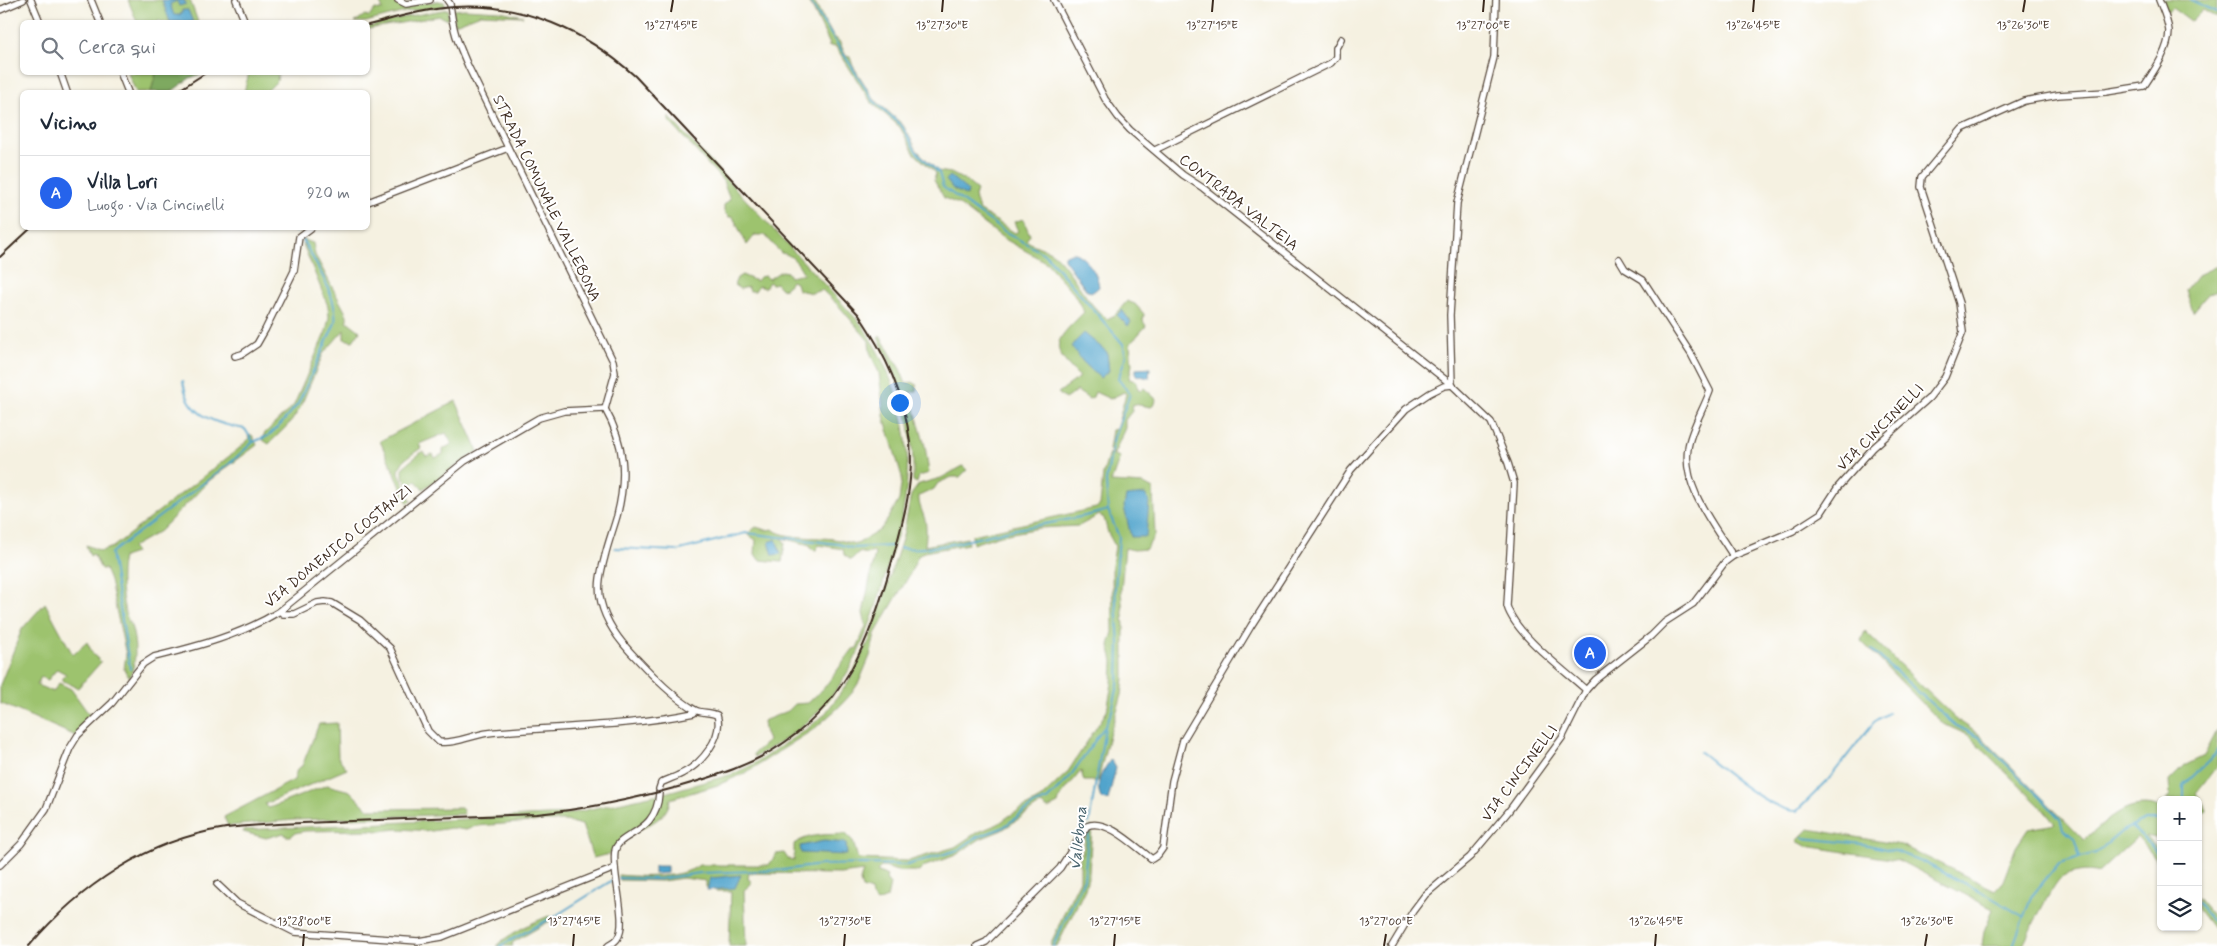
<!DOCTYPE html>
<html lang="it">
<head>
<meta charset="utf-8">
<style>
	:root { --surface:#fff; --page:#f6f6f7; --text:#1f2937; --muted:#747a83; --line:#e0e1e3; --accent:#2563eb }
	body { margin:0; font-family:Mynerve,sans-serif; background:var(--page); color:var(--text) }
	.controls { position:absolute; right:15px; bottom:15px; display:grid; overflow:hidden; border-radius:8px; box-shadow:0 1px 4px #0004 }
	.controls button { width:45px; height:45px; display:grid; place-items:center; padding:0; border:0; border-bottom:1px solid var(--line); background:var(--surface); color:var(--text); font:25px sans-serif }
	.you { position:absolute; left:899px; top:402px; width:18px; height:18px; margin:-12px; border:4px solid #fff; border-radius:50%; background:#1a73e8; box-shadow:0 0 0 8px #1a73e833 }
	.badge { display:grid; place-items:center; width:32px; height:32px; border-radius:50%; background:var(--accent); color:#fff; font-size:16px; font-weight:700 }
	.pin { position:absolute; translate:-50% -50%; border:2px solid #fff; box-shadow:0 1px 5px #0006 }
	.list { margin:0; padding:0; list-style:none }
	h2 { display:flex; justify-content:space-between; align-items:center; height:65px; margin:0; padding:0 20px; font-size:21px }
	h2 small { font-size:16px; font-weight:400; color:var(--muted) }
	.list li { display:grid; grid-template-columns:32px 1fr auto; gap:15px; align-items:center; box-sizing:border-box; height:75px; padding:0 20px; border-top:1px solid var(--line) }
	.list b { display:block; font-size:19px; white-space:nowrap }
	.list p { margin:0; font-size:16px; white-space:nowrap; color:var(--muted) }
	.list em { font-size:16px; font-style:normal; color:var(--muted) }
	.icon { flex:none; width:28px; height:28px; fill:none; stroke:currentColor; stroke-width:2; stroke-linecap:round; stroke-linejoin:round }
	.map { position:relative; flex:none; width:2217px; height:946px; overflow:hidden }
	.search { position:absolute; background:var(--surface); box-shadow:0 1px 4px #0004; left:20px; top:20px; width:350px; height:55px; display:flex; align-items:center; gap:12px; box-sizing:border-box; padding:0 18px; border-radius:8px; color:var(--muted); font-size:19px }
	.panel { position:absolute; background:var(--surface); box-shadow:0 1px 4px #0004; left:20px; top:90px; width:350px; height:140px; border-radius:8px }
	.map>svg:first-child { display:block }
	.green { fill:#9dc36e; stroke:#6c7646 }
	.forest { fill:#7ea961; stroke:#5c6a40 }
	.water { fill:#51a4cc; stroke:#466775 }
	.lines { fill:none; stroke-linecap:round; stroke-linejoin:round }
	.stream { stroke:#51a4cc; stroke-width:2 }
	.minor-casing { stroke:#57483b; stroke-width:8 }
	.minor { stroke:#fff; stroke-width:5.5 }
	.rail { stroke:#3b2a1e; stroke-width:2 }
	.ticks { fill:none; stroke:#3b2a1e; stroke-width:2 }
	.labels { text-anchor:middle; stroke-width:4; stroke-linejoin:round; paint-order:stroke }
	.street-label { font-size:15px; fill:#3b2a1e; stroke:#fff }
	.water-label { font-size:16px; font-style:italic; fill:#45616c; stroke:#fff }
	.ticks-label { font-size:12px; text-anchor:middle; fill:#3b2a1e; stroke:#fff; stroke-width:4; stroke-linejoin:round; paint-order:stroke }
</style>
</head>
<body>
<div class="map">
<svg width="2217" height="946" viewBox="0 0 2217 946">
	<rect width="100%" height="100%" fill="#fff"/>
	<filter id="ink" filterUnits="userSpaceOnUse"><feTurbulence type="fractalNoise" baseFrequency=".02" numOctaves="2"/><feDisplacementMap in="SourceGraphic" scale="10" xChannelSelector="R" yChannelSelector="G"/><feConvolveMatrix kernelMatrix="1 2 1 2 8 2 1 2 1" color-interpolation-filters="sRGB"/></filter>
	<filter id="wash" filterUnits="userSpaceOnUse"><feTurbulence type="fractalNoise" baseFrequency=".0096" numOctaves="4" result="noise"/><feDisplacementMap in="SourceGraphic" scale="20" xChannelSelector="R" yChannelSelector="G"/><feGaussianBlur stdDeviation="1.12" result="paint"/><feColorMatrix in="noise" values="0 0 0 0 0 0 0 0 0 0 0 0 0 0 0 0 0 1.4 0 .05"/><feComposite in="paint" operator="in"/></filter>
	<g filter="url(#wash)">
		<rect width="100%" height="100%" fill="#f5f1e1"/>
		<g class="green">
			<path d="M128,0H190L198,22H161L159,20L158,22H137Z"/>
			<path d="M379,0H394L402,6L438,1L444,2L446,6L405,12L366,22H355L365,15L369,17L375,9L383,10Z"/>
			<path d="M807,0H813L833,36L839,41L846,56L850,57L853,66L874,99L903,125L917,150L938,171L951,173L966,181L977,190L975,197L979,210L1015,233L1018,231L1014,222L1023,219L1030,235L1026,240C1036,248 1050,248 1059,259C1076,278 1087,304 1107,319L1115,315L1127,301L1135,304L1144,314L1143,321L1146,326L1130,344L1132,365L1129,379L1136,381L1138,389L1141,390L1144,388L1156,399L1155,404L1151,407L1133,404L1132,411L1125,420V428L1114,454L1109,450L1112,430L1116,429C1120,418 1122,407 1126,394L1124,392L1110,399L1095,392L1093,397L1089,399L1077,391L1065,399L1058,393L1080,377C1046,345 1056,341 1084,312L1074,294L1047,263L1003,238L958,204L944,198L934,180L936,173L914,153L900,127L871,102L836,47L828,46L830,45L814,11Z"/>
			<path d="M2163,0H2217V18L2203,10L2191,22L2172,8L2167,12Z"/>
			<path d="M448,9V20L440,16L368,29V27L405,17Z"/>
			<path d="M465,9L500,11L523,16L481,14L455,24L453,10Z"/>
			<path d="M128,73H156L151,92H136Z"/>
			<path d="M249,73H278L277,81L266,92H244Z"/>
			<path d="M669,117L862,325C900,383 916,443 903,511C900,530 893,548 888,566C872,624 853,683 805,724C790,738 772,747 755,757L753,754L768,741L764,730L763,721L788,711L795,704L808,703L824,688L853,649L857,648L866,626L863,613L875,553L873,551L867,554L859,552L851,560L844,555L843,549L819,545L816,550L811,549L810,545L782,538L785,543L782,562L759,560L755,554L756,540L747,534L756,527L766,530L773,529C782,539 820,537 834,539C841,540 849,543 857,544L880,530L888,519L899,500L902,477L884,416L879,373L870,352L869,341L838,305L822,290L812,293L798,290L796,283L791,281L786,288L781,289L776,283L772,284L769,282L765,288L758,286L755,291H750L748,287L740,289L734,285L737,278L742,275L756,281L759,277L765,276L769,279L781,271L787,272L790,277L804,274C799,265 793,254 781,253L765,235H755L747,245L733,217H729L724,212V205L730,199L723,181L669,121Z"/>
			<path d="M301,239L313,243L315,255L347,315V321L360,331L353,341L344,339V330L323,354L300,408L291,422L269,444L263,440L264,434L294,405L326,331L329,317L328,306Z"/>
			<path d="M2217,266V291L2207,295L2193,312L2186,290L2198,275Z"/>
			<path d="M880,336L900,369L906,384L912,382L916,384L917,392H910L925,446L929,473L919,476L917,483L913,481C915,430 902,383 878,338Z"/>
			<path d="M456,401L478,451L423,489L416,481L409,486L403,477V467L423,451L426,456L433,454L435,458L443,454V449L452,444L446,433L419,444L421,448L404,460L398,470L411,501L408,503L380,441Z"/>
			<path d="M252,435L257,445L210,480L160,531L132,547L135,553L123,557C119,576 121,597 126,615C127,620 131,624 132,629C136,644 137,665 129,678L124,669L126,655L110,581L105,569H101L93,554L90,556L86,545L101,551L113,547L237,450L249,439L248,436Z"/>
			<path d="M1109,453L1120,457L1111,482L1144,484L1153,489L1155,535L1146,549L1134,550L1125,548L1121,590L1124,626V678L1122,695L1108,739L1098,781H1084L1081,771L1060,797L1058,804L1048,809L1041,804L1002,830L980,839L956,855L923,867L919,872C911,870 905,872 898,871C891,870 890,867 881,867L877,871L887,876L886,879L890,884L887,898L877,902L872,897L871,891L862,888L860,881L863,871L840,874L749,873L748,879L751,881V884L744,890L746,946H729L731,891H716L706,887V881L683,878L662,881L620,880L618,875C640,877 682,879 699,865H769L776,854L784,853L788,859L794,860V844C810,833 826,835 846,834L853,841L858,859L908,861L955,847L976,833L998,824L1009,816L1040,799L1067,773L1107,711L1112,683L1113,661L1109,645L1113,632L1112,566L1115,546L1108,533L1104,518L1099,515L1079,526L1039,528L997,536L973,544L972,535L1096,508L1100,505L1103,474Z"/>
			<path d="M963,466L967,470L960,477H952L938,483L934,489L919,496C918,505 923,512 925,520C927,529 926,537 925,546L967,538L968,544L924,552L918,556L909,576L875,634L870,656L859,682L852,693L839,707L814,729L747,772L718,785L670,799C668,828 621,828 610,854L593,858L582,825L566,821H545L476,826L466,830L451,828L432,831L398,829L378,831L371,830L305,831L295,833L291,836H286L284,833L266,838L243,832L244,830L568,814L668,792L733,774L754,764L808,728L824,715L848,683L869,641L903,536L911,495L919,484L941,478Z"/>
			<path d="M45,603L73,655L87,642L93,654L101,662L78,688L62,680L66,674L57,669L48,680L41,677L37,685L53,692L59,683L71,689L91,717L83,723L76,736L0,703V685L22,629Z"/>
			<path d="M1865,631L1955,718L1980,735L2084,840C2108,822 2124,798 2157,807L2161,804V839L2146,836L2161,853V865L2137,837L2098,873C2088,869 2071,872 2061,878C2053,883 2028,935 2022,946H1982L1984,931L1993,909L1898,860L1806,846L1797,841L1809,829L1901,845L1995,890L2003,881L2016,847L2028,829L2055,824L2042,808L1968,735L1943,724L1861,641Z"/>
			<path d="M337,723L338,757L347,769L265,804L269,808L327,785L350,791L368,809L462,808L464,814L294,820L228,826L224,817L294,780L297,769L302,766L319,724Z"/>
			<path d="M2217,731V766L2196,793L2207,810L2198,819V800H2166L2170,796L2169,781L2184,766L2204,756Z"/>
			<path d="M1092,826L1089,873L1085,889L1057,946H1050L1067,906L1080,880V858L1084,847L1086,831Z"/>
			<path d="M2198,898L2217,921V934L2198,909Z"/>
			<path d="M549,916L553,919L512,943L513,946H496C507,935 533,922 549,916Z"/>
		</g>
		<path class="forest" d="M156,73V72L203,73L190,78L171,92H151Z"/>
		<g class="water">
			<path d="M162,0H184L186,4L179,6L177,1L170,4L174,15H179L182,13V10H188L193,22H170Z"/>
			<path d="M950,176L968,191L967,196L953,189L946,180Z"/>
			<path d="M1073,252C1086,257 1098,273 1099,287L1093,292L1087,291L1064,259V256Z"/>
			<path d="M1122,310L1131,322L1128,326L1117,315Z"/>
			<path d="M1084,333L1107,352L1109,371L1100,378L1083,362L1071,346Z"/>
			<path d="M1150,368L1149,378L1136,375V369Z"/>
			<path d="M1145,494L1149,501L1146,537H1131L1124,507L1126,496Z"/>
			<path d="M776,539L781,554L773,555L769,542Z"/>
			<path d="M1111,759L1116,768L1108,800L1101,799C1095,781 1101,774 1111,759Z"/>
			<path d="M824,841L846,843L847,855L801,853L800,846Z"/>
			<path d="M654,866H667V873L654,874Z"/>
			<path d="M741,875L735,888L707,890L710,878Z"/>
		</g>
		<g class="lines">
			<g class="stream">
				<path d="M2191,0L2217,12"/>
				<path d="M294,228L296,232"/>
				<path d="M183,381C188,417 215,423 245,429L253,442"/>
				<path d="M615,548L676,551L746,533L838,544L852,548L892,546"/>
				<path d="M900,548C936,551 972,539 1006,531C1040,524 1075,520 1108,510"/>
				<path d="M1872,650L1947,718L1955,725L1979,737L2044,801L2060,819L2063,829L2074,838L2080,857"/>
				<path d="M130,669L111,553L229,464L253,442L268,436L281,424L298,404L335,323C339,298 313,259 301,237"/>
				<path d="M1700,752C1722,769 1770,811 1797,811L1828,780L1874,722L1888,713"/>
				<path d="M2184,800V785L2214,756L2217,750"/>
				<path d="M1089,823L1105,727"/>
				<path d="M2131,827L2144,838L2161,859"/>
				<path d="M1803,838L1863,844L1895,851L1921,861L1987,895L2024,917"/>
				<path d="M619,878L659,879L700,873L783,870L821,865L864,864L907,865L958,850L977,837L1002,828L1035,804L1047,800L1069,778L1105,726L1112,711L1118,685L1119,644L1115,589L1119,537L1108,510L1106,481L1114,437L1130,394L1118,379L1126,356L1123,344L1046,255L1004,231L943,187L939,173L916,151L902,126L873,100L809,0"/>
				<path d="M2198,903L2217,927"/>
				<path d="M500,946L557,915L611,881"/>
				<path d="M1053,946L1084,879L1089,828"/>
				<path d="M2013,946L2031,897L2059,863L2096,853L2122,831L2145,820H2161"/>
			</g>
		</g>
	</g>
	<g filter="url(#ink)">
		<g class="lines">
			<g class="minor-casing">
				<g id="minor">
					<path d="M31,0L40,22"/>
					<path d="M91,0L100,22"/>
					<path d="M236,0L245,22"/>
					<path d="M398,0L406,4L430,0"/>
					<path d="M447,0L450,4C453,31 457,41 468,66L613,361L615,373L605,409"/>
					<path d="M1054,0L1105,99L1118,117L1130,130L1183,175L1203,188L1452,385L1491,422L1508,463L1514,483L1507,606C1515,634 1564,670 1586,690"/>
					<path d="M0,10L23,0"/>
					<path d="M60,72L67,92"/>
					<path d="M120,72L128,92"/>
					<path d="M1155,150L1331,63L1336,57V48L1341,39"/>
					<path d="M368,202L508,148"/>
					<path d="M1619,259L1625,269L1643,280L1691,354L1710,391C1704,408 1690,431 1688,448C1682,487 1714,525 1733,556"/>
					<path d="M235,356L242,354L257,344L265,330L294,271L299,237L311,228"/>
					<path d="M605,409C625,444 627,477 617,516C613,530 608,543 605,556C601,571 597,586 601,602C606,623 622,644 637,659C654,677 673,697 695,710C701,713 710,712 717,715C724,737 701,764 683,773C676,777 668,779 661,783L659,789"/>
					<path d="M280,611L283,614H294L317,603L325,602L332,603L360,620L390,648L428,731L439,742C456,744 472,735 488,733C557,726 626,727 694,713L695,710"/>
					<path d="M0,865L21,844L46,809L70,748L78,735L112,703L143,664L154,657C199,646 241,635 280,611L465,461L539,418L564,411L605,409"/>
					<path d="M217,884L237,903L294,932L418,941L442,937L615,868"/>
					<path d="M608,946C611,944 615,942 617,939C629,924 611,873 615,851C618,832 657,835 659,793"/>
					<path d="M977,946L986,942L1060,868L1087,826C1106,817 1137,848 1152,859L1158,855L1163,848L1172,781L1183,740L1251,626L1351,470L1406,409L1430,393L1444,386L1452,385L1450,315L1457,203L1494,57L1496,0"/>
					<path d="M1392,946L1413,911L1425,895L1470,857L1508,812L1562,738L1586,690L1595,680L1651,636L1665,622L1693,604L1725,562L1733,556L1793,531L1821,513L1838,487L1873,448L1929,398L1945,377L1963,332L1959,303L1921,187L1922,177L1962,129L2024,101L2058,95L2106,92L2144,86C2154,71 2169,50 2169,31C2168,21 2163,10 2159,0"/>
				</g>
			</g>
			<use href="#minor" class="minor"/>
			<g class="rail">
				<path d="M176,92L207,72"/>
				<path d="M0,257L31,228"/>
				<path d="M29,946C80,886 147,840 226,828C268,823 310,823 352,821C414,819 475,816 537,814C587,809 630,800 678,787C716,776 753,765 785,742C852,696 873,629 894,554C904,517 914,482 910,443C905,395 885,354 859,315L635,76C585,31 523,2 454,7C424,9 396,18 368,25"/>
			</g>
		</g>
	</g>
	<path class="ticks" d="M671,12L673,0M942,12L943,0M1212,12L1213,0M1483,12L1484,0M1753,12L1754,0M2023,12L2025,0M303,946L304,934M573,946L574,934M844,946L845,934M1114,946L1115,934M1384,946L1386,934M1655,946L1656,934M1925,946L1927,934"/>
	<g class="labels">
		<g class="street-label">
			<text transform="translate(547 198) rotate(64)" y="5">STRADA COMUNALE VALLEBONA</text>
			<text transform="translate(1239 202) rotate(38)" y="5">CONTRADA VALTEIA</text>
			<text transform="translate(1880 427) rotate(-45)" y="5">VIA CINCINELLI</text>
			<text transform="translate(338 546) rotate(-39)" y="5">VIA DOMENICO COSTANZI</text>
			<text transform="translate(1519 773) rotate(-53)" y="5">VIA CINCINELLI</text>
		</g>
		<g class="water-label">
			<text transform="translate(1077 838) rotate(-84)" y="6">Vallebona</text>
		</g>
	</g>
	<g class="ticks-label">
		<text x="671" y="29">13°27'45"E</text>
		<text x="942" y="29">13°27'30"E</text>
		<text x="1212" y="29">13°27'15"E</text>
		<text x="1483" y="29">13°27'00"E</text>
		<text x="1753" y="29">13°26'45"E</text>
		<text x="2023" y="29">13°26'30"E</text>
		<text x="304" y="925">13°28'00"E</text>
		<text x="574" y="925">13°27'45"E</text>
		<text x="845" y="925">13°27'30"E</text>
		<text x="1115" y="925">13°27'15"E</text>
		<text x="1386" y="925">13°27'00"E</text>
		<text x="1656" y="925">13°26'45"E</text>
		<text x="1927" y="925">13°26'30"E</text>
	</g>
</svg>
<div class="controls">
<button>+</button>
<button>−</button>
<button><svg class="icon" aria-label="layers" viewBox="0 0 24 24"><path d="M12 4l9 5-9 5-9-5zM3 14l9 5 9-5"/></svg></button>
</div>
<div class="you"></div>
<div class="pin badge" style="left:1590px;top:653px">A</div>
<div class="search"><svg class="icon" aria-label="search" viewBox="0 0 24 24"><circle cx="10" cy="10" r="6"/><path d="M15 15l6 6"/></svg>Cerca qui</div>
<section class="panel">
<h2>Vicino<small></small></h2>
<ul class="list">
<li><span class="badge">A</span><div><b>Villa Lori</b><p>Luogo · Via Cincinelli</p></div><em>920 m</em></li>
</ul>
</section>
</div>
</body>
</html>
